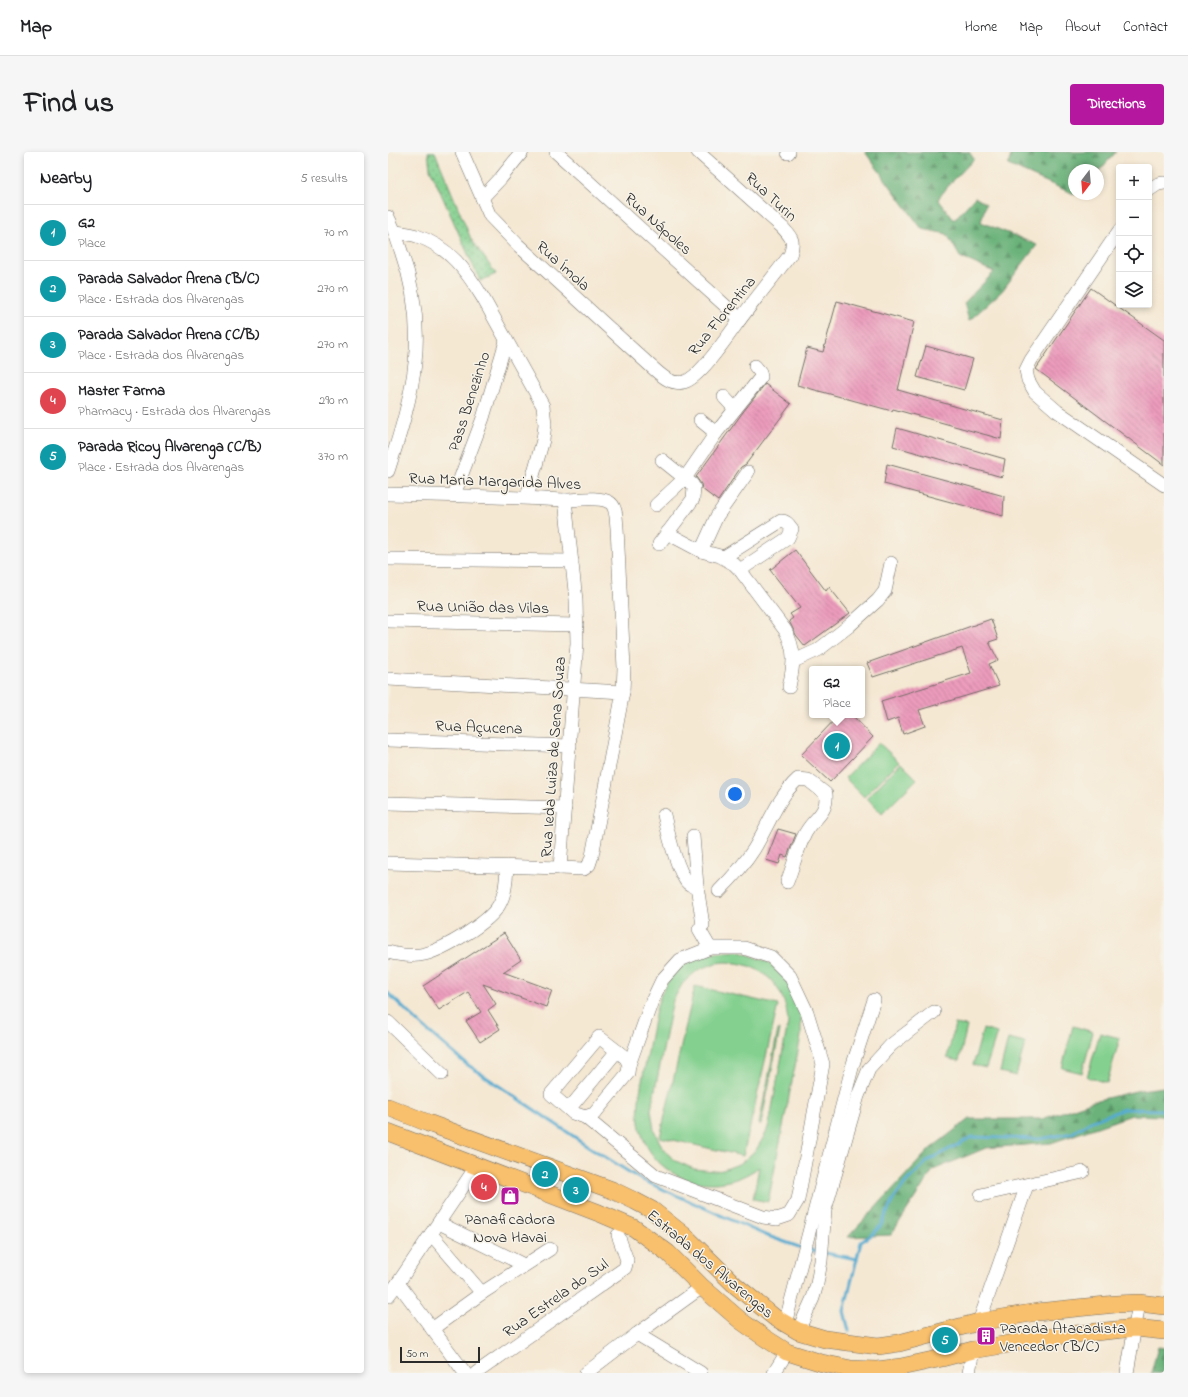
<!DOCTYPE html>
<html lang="en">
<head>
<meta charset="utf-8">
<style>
	:root { --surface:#fff; --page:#f6f6f6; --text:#202124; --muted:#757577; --line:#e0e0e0; --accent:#b5179e }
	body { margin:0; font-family:"Indie Flower",sans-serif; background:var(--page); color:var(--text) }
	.controls { position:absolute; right:12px; top:12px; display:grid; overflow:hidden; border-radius:4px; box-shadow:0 2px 6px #0003 }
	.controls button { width:36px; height:36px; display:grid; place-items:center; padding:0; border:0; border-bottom:1px solid var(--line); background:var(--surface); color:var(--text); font:20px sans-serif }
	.compass { position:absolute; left:680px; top:12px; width:36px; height:36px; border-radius:50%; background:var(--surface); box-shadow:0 2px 6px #0003; rotate:196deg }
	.scale { position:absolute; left:12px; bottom:10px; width:80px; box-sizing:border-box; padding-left:4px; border:2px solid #2b2b2b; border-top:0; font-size:11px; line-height:14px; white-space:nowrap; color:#2b2b2b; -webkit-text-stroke:3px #f7f3e8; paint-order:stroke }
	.you { position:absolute; left:347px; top:642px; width:14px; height:14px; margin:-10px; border:3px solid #fff; border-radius:50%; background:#1a73e8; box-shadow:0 0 0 6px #1a73e833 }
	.badge { display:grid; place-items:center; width:26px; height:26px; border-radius:50%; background:var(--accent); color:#fff; font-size:13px; font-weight:700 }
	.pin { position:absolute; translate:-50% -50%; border:2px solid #fff; box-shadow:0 1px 4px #0006 }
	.popup { position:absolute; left:421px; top:514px; width:56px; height:52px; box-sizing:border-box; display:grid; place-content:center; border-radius:4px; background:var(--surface); filter:drop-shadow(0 1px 3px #0005); font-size:13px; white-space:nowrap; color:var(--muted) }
	.popup b { font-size:15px; color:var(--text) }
	.popup::after { content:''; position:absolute; left:50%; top:100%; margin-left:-8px; border:8px solid transparent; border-top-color:var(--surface) }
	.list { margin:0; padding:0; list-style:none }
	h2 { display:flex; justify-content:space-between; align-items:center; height:52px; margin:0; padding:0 16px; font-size:17px }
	h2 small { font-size:13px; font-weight:400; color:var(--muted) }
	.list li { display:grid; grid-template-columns:26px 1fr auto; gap:12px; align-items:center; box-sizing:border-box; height:56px; padding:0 16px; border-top:1px solid var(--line) }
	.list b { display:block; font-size:15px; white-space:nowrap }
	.list p { margin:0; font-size:13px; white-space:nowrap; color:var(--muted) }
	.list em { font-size:13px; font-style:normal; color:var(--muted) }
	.icon { flex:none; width:22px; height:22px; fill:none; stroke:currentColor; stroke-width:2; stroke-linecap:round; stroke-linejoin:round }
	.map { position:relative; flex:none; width:776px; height:1221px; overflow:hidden; border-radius:4px }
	header { display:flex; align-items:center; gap:24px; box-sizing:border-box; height:56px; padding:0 20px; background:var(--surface); border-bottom:1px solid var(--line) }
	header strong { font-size:19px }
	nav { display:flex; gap:22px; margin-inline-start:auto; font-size:14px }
	.intro { display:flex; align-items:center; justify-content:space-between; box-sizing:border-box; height:96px; padding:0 24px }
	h1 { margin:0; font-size:28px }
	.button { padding:10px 18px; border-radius:4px; background:var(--accent); color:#fff; font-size:14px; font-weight:700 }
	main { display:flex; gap:24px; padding:0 24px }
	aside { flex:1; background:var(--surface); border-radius:4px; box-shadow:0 2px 6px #0003 }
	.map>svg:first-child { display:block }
	.grass { fill:url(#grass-dots); stroke:#577e5d }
	.forest { fill:url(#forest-firs); stroke:#4a6e52 }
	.garden { fill:#83d08f; stroke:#577e5d; fill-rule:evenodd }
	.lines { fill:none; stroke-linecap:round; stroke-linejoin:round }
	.stream { stroke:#53aad0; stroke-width:3 }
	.building { fill:url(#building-back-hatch) }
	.minor-casing { stroke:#726d66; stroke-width:14 }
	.major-casing { stroke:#726d66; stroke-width:18 }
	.minor { stroke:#fff; stroke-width:13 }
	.major { stroke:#f8bf6c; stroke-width:17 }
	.labels { text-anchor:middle; stroke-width:3; stroke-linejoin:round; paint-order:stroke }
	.street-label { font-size:16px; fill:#2b2b2b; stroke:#f7f3e8 }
	.poi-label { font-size:16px; fill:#2b2b2b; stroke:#f7f3e8 }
</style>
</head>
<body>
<header>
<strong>Map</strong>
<nav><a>Home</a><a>Map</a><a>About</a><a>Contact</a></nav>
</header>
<div class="intro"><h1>Find us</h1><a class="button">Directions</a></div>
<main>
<aside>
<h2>Nearby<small>5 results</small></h2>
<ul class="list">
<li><span class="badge" style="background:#0f9aa8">1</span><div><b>G2</b><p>Place</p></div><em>70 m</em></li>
<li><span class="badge" style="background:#0f9aa8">2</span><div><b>Parada Salvador Arena (B/C)</b><p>Place · Estrada dos Alvarengas</p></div><em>270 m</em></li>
<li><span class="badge" style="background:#0f9aa8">3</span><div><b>Parada Salvador Arena (C/B)</b><p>Place · Estrada dos Alvarengas</p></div><em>270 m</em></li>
<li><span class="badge" style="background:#e0444e">4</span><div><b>Master Farma</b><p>Pharmacy · Estrada dos Alvarengas</p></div><em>290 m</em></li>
<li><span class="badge" style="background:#0f9aa8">5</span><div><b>Parada Ricoy Alvarenga (C/B)</b><p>Place · Estrada dos Alvarengas</p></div><em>370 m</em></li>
</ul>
</aside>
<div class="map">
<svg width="776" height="1221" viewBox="0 0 776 1221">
	<defs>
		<pattern id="grass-dots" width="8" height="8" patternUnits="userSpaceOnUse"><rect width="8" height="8" fill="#83d08f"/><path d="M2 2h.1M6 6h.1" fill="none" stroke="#6ba975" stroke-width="1.8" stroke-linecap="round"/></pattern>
		<pattern id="forest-firs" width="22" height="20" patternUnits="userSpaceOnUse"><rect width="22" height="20" fill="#6ab27a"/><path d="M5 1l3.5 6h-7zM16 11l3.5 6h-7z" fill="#579164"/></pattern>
		<pattern id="building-back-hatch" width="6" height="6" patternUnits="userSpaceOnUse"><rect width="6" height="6" fill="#ec9bbc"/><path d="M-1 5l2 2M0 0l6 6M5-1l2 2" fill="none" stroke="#bf7f99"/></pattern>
	</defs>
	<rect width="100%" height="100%" fill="#f7f3e8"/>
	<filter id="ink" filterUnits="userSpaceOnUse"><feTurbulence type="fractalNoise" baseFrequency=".025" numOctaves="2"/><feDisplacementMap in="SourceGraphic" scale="8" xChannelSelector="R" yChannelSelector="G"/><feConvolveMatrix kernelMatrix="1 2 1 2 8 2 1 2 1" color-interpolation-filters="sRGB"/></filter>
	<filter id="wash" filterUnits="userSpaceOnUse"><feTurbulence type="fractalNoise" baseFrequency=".012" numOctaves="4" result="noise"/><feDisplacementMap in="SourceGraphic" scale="16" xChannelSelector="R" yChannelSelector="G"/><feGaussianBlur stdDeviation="0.9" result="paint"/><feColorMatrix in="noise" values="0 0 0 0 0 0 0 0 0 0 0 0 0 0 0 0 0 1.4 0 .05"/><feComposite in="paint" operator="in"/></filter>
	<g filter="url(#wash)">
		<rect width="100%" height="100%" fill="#f5e8d3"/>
		<path class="grass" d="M40,0H47L83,87L108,122L92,129L42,17Z"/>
		<g class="forest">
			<path d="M477,0H581L586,7L562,32L550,47L566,68L587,45L598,52L593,70L649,93L614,139L581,169L576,151L606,120L572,105L559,82L534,77Z"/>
			<path d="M624,0H728L710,20V18H686V42H689L688,43L620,13Z"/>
			<path d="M776,935V964L744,963L663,991L598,996L545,1018L503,1083L460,1085L542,997L581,967H654L706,949L752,938Z"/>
			<path d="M770,1195L776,1196V1221H763Z"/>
		</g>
		<g class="garden">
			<path d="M491,591L511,610L476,645L457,626Z"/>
			<path d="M513,611L529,627L494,662L479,646Z"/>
			<path d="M350,799L380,810L397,825L411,854L413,864V884L380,1050L365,1047L371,1015C328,1047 265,1030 252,976C246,951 258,915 262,889C265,874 267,858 272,845C277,832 287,819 298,812C315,800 330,801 350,799ZM337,810C375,811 398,834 400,871L381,972L378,981L368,998L353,1011L335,1018L326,1019L306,1017L288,1009L281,1003L274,995L266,978L263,958L285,848L295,831L310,818L328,811Z"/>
			<path d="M307,834L390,853L355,1004L272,985Z"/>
			<path d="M567,872L579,874L571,909L559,906Z"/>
			<path d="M685,874L705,880L694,921L674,916Z"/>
			<path d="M595,877L609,881L598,916L585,913Z"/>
			<path d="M390,878H392L373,972H371Z"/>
			<path d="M712,881L732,886L719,931L699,925Z"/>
			<path d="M620,887L637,891L628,924L612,920Z"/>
		</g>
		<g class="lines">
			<g class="stream">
				<path d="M0,841L33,873L77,911L200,994L252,1027L377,1083L414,1096"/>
				<path d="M419,1097L431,1100"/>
				<path d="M437,1101L469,1107"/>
				<path d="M461,1179L456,1159L473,1090L485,1082L493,1073L506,1046L518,1030L541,1008L584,985L652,987L684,981L704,969L736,957L776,958"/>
			</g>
		</g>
		<g id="blocks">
			<g class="building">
				<path d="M703,136L776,188V313L648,217Z"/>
				<path d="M449,149L526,170L510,238L615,268L613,287L505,257L504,259L409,233L419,196L435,200Z"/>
				<path d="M538,194L585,207L576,238L529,225Z"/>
				<path d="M377,232L403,252L358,312L353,315L330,349L314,337L313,332L308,325L355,260Z"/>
				<path d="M509,276L617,307L614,325L505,294Z"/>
				<path d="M499,312L616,344L615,364L496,332Z"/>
				<path d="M407,398L438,439L441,435L462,461L417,494L408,483L401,469L405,466L402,462L412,456L382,418Z"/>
				<path d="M603,467L610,487L601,490L610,508L601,512L611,534L531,558L537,574L515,582L510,566L499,570L493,549L583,521L574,496L485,525L479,511Z"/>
				<path d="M451,563H464L485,585L442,630L413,603Z"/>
				<path d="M390,677L408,682L399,705L394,703L391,712L378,708Z"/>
				<path d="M116,781L133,808L115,820L164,838L158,855L95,832L108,852L100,858L112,877L92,890L78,869L93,860L80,840L51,858L35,834Z"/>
			</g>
		</g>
	</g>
	<g filter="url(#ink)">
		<use href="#blocks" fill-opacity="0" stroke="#726d66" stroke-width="1"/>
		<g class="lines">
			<g class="minor-casing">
				<g id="minor">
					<path d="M74,0L102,64L130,93L266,217C275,225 284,233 296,230C312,226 342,181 353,166C369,145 386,124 402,103C407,89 404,86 394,75L310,0"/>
					<path d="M168,0L352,167"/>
					<path d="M400,1L401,0"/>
					<path d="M761,38L770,32L776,31"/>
					<path d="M94,46L113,26L134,0"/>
					<path d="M0,65C6,76 9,87 13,99C42,180 26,240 0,319"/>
					<path d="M731,79L643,208L638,218L640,228L647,240L669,259L776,333"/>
					<path d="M8,80C15,81 22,82 29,84C61,95 78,118 95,146L155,254L157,272L155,288L139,345"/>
					<path d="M336,245L347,257"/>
					<path d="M312,268L328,281"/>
					<path d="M0,342C59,343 117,345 176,348C189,348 210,344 221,350C229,354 228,368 229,376L236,516L235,540L204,704L201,713L196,717L172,716"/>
					<path d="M66,343L95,266L118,189"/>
					<path d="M268,353L297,326L328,281L373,225L372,220L367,214"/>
					<path d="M279,381L313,399L332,404L346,412L352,418L397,478C408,498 406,512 401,535"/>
					<path d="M271,392L305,347L306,336L304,332L274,308"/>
					<path d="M313,399L329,364L360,320"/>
					<path d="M336,405L393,369C399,369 401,373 404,377L400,386L352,418"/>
					<path d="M0,407L184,409"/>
					<path d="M0,469L189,473"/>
					<path d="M406,509L430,498L461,474L490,448L497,439L503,411"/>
					<path d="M0,527L235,540"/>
					<path d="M0,588L182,594"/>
					<path d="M0,651L177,656"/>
					<path d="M276,663C280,681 288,714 298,729C301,733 305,734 309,734L305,684"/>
					<path d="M0,711L172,716L189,491L188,448L177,348"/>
					<path d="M309,734L315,773"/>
					<path d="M331,739C344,726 356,713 366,697C380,674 390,645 410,627L420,628L438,642C440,663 423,667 416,684C409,698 405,715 399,730"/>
					<path d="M311,777L322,796"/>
					<path d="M0,800C11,803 25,805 37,802C56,797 101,771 111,753C118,741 118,728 119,715"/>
					<path d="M0,870L54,922"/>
					<path d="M211,885L238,906L241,913L240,921L206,962L197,965L185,961L163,942Z"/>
					<path d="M181,957L229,899"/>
					<path d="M197,965L268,1024L375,1065L389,1067L401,1063L410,1048L435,912L419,860L402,824L383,805L356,796H322L292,808L274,828L264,849L241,913"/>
					<path d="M593,1043L695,1020"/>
					<path d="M51,1071L136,1113"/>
					<path d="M43,1082L94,1141"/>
					<path d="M10,1131L77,1221"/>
					<path d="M0,1144L10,1131L88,1015"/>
					<path d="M591,1170L639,1033"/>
					<path d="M397,1172L465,912L486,848"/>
					<path d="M44,1177L94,1141L162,1097"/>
					<path d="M410,1179L425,1146L429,1132L433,1109L437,1058L470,944L481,917L503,893L546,860"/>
					<path d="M249,1182L313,1221"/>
					<path d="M88,1221L237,1116L239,1108L230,1083"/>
					<path d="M198,1221L249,1182L314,1135"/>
					<path d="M386,1221L399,1200"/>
					<path d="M581,1221L585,1198"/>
					<path d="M739,1221L751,1151"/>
				</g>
			</g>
			<g class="major-casing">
				<g id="major">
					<path d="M0,955L40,971L224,1038L247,1049L264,1058L283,1073L298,1085L347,1133L386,1165L410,1179L437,1187L490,1194L511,1191L591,1170L649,1160L728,1152L751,1151L776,1154"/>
					<path d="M0,980L211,1061L246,1076L280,1101L314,1135L353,1169L377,1186L399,1200L434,1211L463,1217L489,1218L513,1215L554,1206L585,1198L668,1184L747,1176L776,1179"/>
				</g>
			</g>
			<use href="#minor" class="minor"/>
			<use href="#major" class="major"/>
		</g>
	</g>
	<defs>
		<g id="shop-square" transform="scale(1)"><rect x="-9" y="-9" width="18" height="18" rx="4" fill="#b5179e" stroke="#f7f3e8"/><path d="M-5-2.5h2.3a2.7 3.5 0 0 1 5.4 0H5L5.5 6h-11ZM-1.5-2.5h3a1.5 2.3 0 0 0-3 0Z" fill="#fff"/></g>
		<g id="building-square" transform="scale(1)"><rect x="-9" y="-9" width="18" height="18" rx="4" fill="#b5179e" stroke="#f7f3e8"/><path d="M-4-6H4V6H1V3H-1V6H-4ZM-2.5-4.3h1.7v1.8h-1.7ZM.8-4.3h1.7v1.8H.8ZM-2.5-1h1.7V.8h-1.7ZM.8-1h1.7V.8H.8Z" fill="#fff"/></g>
	</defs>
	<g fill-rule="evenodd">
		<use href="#shop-square" x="122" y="1044"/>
		<use href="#building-square" x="598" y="1184"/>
	</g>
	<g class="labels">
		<g class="street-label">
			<text transform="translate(384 44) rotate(43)" y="6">Rua Turin</text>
			<text transform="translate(271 71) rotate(42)" y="6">Rua Nápoles</text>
			<text transform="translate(176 113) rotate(42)" y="6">Rua Ímola</text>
			<text transform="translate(333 163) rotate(-51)" y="6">Rua Florentina</text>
			<text transform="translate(80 249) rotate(-72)" y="6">Pass Benezinho</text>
			<text transform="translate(107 328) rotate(2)" y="6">Rua Maria Margarida Alves</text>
			<text transform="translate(95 454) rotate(1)" y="6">Rua União das Vilas</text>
			<text transform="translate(91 574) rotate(2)" y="6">Rua Açucena</text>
			<text transform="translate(164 605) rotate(-86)" y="6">Rua Ieda Luiza de Sena Souza</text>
			<text transform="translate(323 1111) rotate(40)" y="6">Estrada dos Alvarengas</text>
			<text transform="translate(167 1145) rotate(-35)" y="6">Rua Estrela do Sul</text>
		</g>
		<g class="poi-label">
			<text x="122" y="1072">Panaficadora<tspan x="122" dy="18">Nova Havai</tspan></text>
			<text x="612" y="1181" text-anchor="start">Parada Atacadista<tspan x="612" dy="18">Vencedor (B/C)</tspan></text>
		</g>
	</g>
</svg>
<div class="controls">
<button>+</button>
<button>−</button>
<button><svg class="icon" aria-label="locate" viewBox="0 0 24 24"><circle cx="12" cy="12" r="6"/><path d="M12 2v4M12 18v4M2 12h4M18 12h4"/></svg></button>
<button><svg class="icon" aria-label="layers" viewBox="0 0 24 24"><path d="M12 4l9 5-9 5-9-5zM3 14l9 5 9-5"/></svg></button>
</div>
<svg class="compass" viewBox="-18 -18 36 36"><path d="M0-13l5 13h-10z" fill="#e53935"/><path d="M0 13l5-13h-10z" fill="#757577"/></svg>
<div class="scale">50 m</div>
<div class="you"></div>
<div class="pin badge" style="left:449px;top:594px;background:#0f9aa8">1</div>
<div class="popup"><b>G2</b>Place</div>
<div class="pin badge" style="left:157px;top:1022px;background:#0f9aa8">2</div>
<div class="pin badge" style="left:188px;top:1038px;background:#0f9aa8">3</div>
<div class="pin badge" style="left:96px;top:1035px;background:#e0444e">4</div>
<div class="pin badge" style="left:557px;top:1188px;background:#0f9aa8">5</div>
</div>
</main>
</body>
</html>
